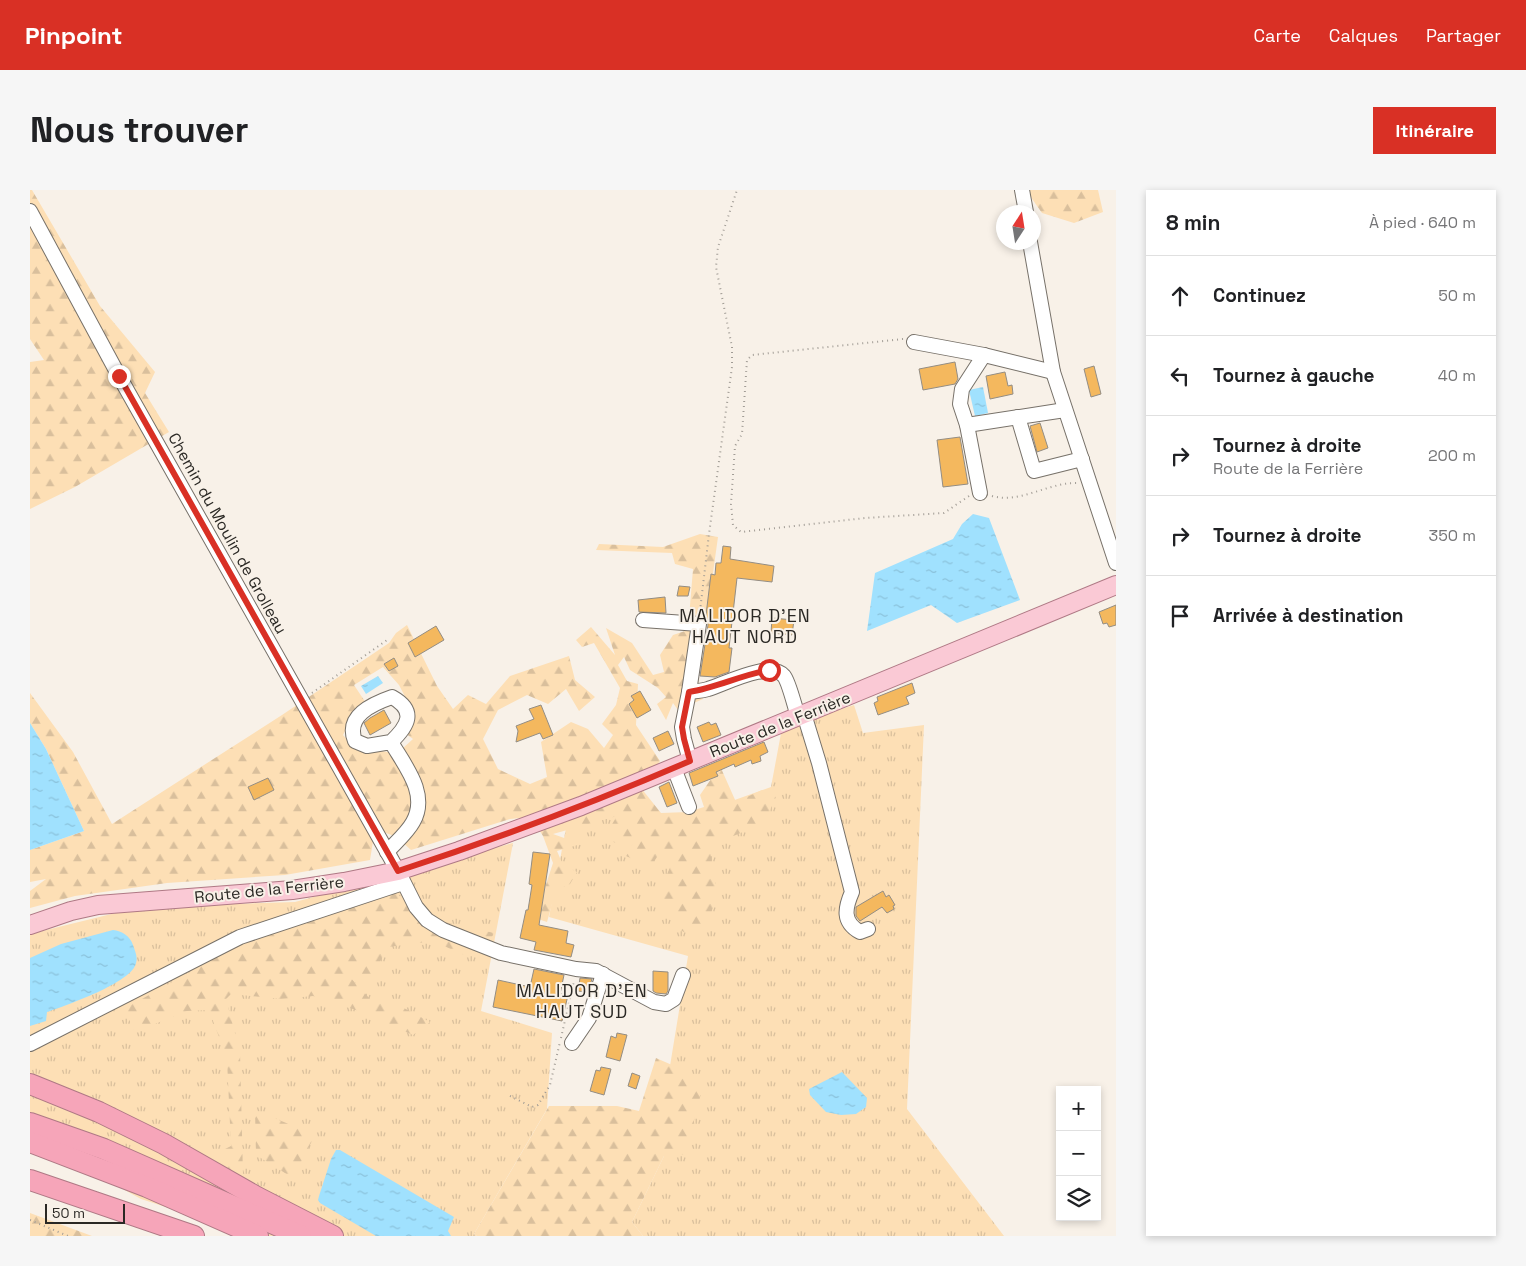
<!DOCTYPE html>
<html lang="fr">
<head>
<meta charset="utf-8">
<style>
	:root { --surface:#fff; --page:#f6f6f6; --text:#202124; --muted:#757577; --line:#e0e0e0; --accent:#d93025 }
	body { margin:0; font-family:"Space Grotesk",sans-serif; background:var(--page); color:var(--text) }
	.controls { position:absolute; right:15px; bottom:15px; display:grid; overflow:hidden; border-radius:0px; box-shadow:0 2px 8px #0003 }
	.controls button { width:45px; height:45px; display:grid; place-items:center; padding:0; border:0; border-bottom:1px solid var(--line); background:var(--surface); color:var(--text); font:25px sans-serif }
	.compass { position:absolute; left:966px; top:15px; width:45px; height:45px; border-radius:50%; background:var(--surface); box-shadow:0 2px 8px #0003; rotate:12deg }
	.scale { position:absolute; left:15px; bottom:12px; width:80px; box-sizing:border-box; padding-left:5px; border:2px solid #2a2824; border-top:0; font-size:14px; line-height:18px; white-space:nowrap; color:#2a2824; -webkit-text-stroke:4px #f8f1e8; paint-order:stroke }
	.stop { position:absolute; width:15px; height:15px; margin:-11px; border:4px solid #d93025; border-radius:50%; background:#fff }
	.stop.end { background:#d93025; border-color:#fff; box-shadow:0 1px 5px #0008 }
	.list { margin:0; padding:0; list-style:none }
	h2 { display:flex; justify-content:space-between; align-items:center; height:65px; margin:0; padding:0 20px; font-size:21px }
	h2 small { font-size:16px; font-weight:400; color:var(--muted) }
	.list li { display:grid; grid-template-columns:32px 1fr auto; gap:15px; align-items:center; box-sizing:border-box; height:80px; padding:0 20px; border-top:1px solid var(--line) }
	.list b { display:block; font-size:19px; white-space:nowrap }
	.list p { margin:0; font-size:16px; white-space:nowrap; color:var(--muted) }
	.list em { font-size:16px; font-style:normal; color:var(--muted) }
	.icon { flex:none; width:28px; height:28px; fill:none; stroke:currentColor; stroke-width:2; stroke-linecap:round; stroke-linejoin:round }
	.map { position:relative; flex:none; width:1086px; height:1046px; overflow:hidden; border-radius:0px }
	header { display:flex; align-items:center; gap:30px; box-sizing:border-box; height:70px; padding:0 25px; background:var(--accent); color:#fff }
	header strong { font-size:24px }
	nav { display:flex; gap:28px; margin-inline-start:auto; font-size:18px }
	.intro { display:flex; align-items:center; justify-content:space-between; box-sizing:border-box; height:120px; padding:0 30px }
	h1 { margin:0; font-size:35px }
	.button { padding:12px 22px; border-radius:0px; background:var(--accent); color:#fff; font-size:18px; font-weight:700 }
	main { display:flex; gap:30px; padding:0 30px }
	aside { flex:1; background:var(--surface); border-radius:0px; box-shadow:0 2px 8px #0003 }
	.map>svg:first-child { display:block }
	.grass { fill:url(#grass-tufts) }
	.forest { fill:url(#forest-firs) }
	.water { fill:url(#water-ripples) }
	.building { fill:#f4b85e; stroke:#938d84 }
	.lines { fill:none; stroke-linecap:round; stroke-linejoin:round }
	.minor-casing { stroke:#777169; stroke-width:16 }
	.major-casing { stroke:#af7985; stroke-width:20 }
	.highway-casing { stroke:#af7985; stroke-width:22 }
	.path { stroke:#a19c95; stroke-width:2; stroke-dasharray:1 4; stroke-linecap:butt }
	.minor { stroke:#fff; stroke-width:14 }
	.major { stroke:#fac9d5; stroke-width:18 }
	.highway { stroke:#f6a5b9; stroke-width:20 }
	.route { stroke:#d93025; stroke-width:6 }
	.labels { text-anchor:middle; stroke-width:4; stroke-linejoin:round; paint-order:stroke }
	.street-label { font-size:16px; fill:#2a2824; stroke:#f8f1e8 }
	.neighbourhood-label { font-size:18px; letter-spacing:1px; fill:#2a2824; stroke:#f8f1e8 }
</style>
</head>
<body>
<header>
<strong>Pinpoint</strong>
<nav><a>Carte</a><a>Calques</a><a>Partager</a></nav>
</header>
<div class="intro"><h1>Nous trouver</h1><a class="button">Itinéraire</a></div>
<main>
<div class="map">
<svg width="1086" height="1046" viewBox="0 0 1086 1046">
	<defs>
		<pattern id="grass-tufts" width="24" height="20" patternUnits="userSpaceOnUse" patternTransform="scale(1.25)"><rect width="24" height="20" fill="#fddfb5"/><path d="M3 7l-1-3M5 7V3M7 7l1-3M15 17l-1-3M17 17v-4M19 17l1-3" fill="none" stroke="#d9bf9c"/></pattern>
		<pattern id="forest-firs" width="22" height="20" patternUnits="userSpaceOnUse" patternTransform="scale(1.25)"><rect width="22" height="20" fill="#fddfb5"/><path d="M5 1l3.5 6h-7zM16 11l3.5 6h-7z" fill="#d9bf9c"/></pattern>
		<pattern id="water-ripples" width="26" height="14" patternUnits="userSpaceOnUse" patternTransform="scale(1.25)"><rect width="26" height="14" fill="#a0e1fe"/><path d="M2 4q2-2 4 0t4 0M15 11q2-2 4 0t4 0" fill="none" stroke="#8ac1da"/></pattern>
	</defs>
	<rect width="100%" height="100%" fill="#f8f1e8"/>
	<g class="grass">
		<path d="M824,515L833,543L894,535L877,919L974,1046H613L602,1032L634,966L639,882L658,766L519,727L537,633L604,603L629,637L741,597L752,538Z"/>
		<path d="M483,653L451,821L522,843L517,919L444,1044L447,1046H225L111,1009L9,953L0,945V744L110,717L265,712Z"/>
	</g>
	<g class="forest">
		<path d="M0,0H2L70,116L125,182L115,203L139,242L45,297L0,319V172L14,170L0,149Z"/>
		<path d="M999,0H1068L1073,22L1044,33L1012,23L1000,6Z"/>
		<path d="M670,344L688,347L668,490L673,509L648,520L643,513L636,530L627,514L636,507L628,498L600,480L594,467L588,475L597,491L608,494L606,535L630,571L611,598L631,623L658,622L674,617L670,605L690,576L706,612L732,600L746,607L734,633L694,650L680,661L688,709L672,738L654,742L645,737L646,725L636,720L629,703L648,659L632,660L620,677L596,666L606,648L585,653L575,646L587,626L523,644L551,654L527,661L533,675L547,682L540,694L526,700L517,732L505,728L523,673L513,646L501,627L480,629L381,660L370,650L386,631L390,596L379,577L372,559L383,549L375,543L374,528L383,522L369,495L353,477L324,495L338,516L321,530L313,545L324,557L365,563L383,600L380,631L367,647L345,639L340,670L255,685L137,693L45,706L0,718V701L16,689L0,692V660L54,641L16,559L0,533V503L43,562L82,634L252,525L359,453L366,443L377,435L407,496L423,519L438,505L456,514L480,486L539,466L545,490L565,507L549,521L536,499L518,514L497,505L468,520L453,549L468,579L500,594L517,587L511,552L541,532L558,539L574,558L583,545L572,534L586,515L590,498L564,453L552,457L546,450L561,437L585,465L576,438L602,453L623,485L634,482L630,465L643,445L658,440L663,379L645,374L642,363L566,360L569,354L633,357Z"/>
		<path d="M365,703L405,730L464,743L452,766L431,764L404,751L358,757L341,788L318,785L340,809L359,810L400,832L383,845L326,820L283,806L251,809L201,804L196,809L210,862L213,986L194,980L191,961L201,956L197,869L179,820L157,821L120,836L104,840L94,819L203,758Z"/>
		<path d="M626,868L674,889L656,964L634,966L602,1032L613,1046H447L444,1044L519,916H587L609,921Z"/>
		<path d="M225,920L285,945L263,988L226,965Z"/>
		<path d="M0,1023L62,1046H0Z"/>
	</g>
	<g class="water">
		<path d="M953,197L958,223L945,226L939,200Z"/>
		<path d="M943,324L959,328L990,410L927,433L901,415L837,441L845,383L923,349L932,334Z"/>
		<path d="M348,486L353,493L336,504L331,496Z"/>
		<path d="M0,533L16,559L54,641L0,660Z"/>
		<path d="M83,740C92,741 100,746 103,755C105,761 108,767 106,773C103,792 35,816 17,822L16,831L0,836V768L31,754Z"/>
		<path d="M812,882L837,908L836,917L826,924L811,925L796,922L780,905L779,899Z"/>
		<path d="M306,960H310L424,1027L418,1041L421,1046H346L290,1013L288,1010L289,1006L301,969Z"/>
	</g>
	<g class="building">
		<path d="M925,172L928,189L925,194L893,200L889,179Z"/>
		<path d="M1064,176L1071,204L1061,207L1054,179Z"/>
		<path d="M975,182L978,196L982,195L983,204L960,209L956,186Z"/>
		<path d="M1010,233L1018,258L1007,262L1000,236Z"/>
		<path d="M930,247L938,294L913,297L907,250Z"/>
		<path d="M693,356L701,357L700,369L744,376L742,392L707,388L699,458H702L699,482L685,487L670,486L678,435L676,425L681,384L685,385L686,373H691Z"/>
		<path d="M649,396L660,397L658,406H647Z"/>
		<path d="M635,407L636,423L609,422L608,410Z"/>
		<path d="M1086,415V435L1079,437L1077,433L1073,434L1069,422Z"/>
		<path d="M742,428L764,430L762,445L741,443Z"/>
		<path d="M406,436L414,450L385,467L378,453Z"/>
		<path d="M364,468L368,476L359,481L354,474Z"/>
		<path d="M882,493L885,503L876,507L879,514L848,525L844,513L848,511L847,507Z"/>
		<path d="M610,501L621,520L607,528L599,514L604,510L601,506Z"/>
		<path d="M511,515L523,545L513,549L510,543L486,552L488,541L486,536L504,529L499,519Z"/>
		<path d="M354,520L361,533L340,545L334,533L340,528Z"/>
		<path d="M679,532L681,535L686,533L691,545L673,552L667,537Z"/>
		<path d="M638,541L644,554L629,561L623,548Z"/>
		<path d="M734,552L738,562L730,566L731,571L722,574L721,570L705,577L704,574L686,582L688,586L663,596L659,583Z"/>
		<path d="M238,588L244,600L224,610L218,597Z"/>
		<path d="M639,592L647,613L637,617L629,597Z"/>
		<path d="M503,662L520,664L509,735L538,741L536,753L544,755L541,767L504,760L506,752L490,748L496,720H498L502,695L499,694Z"/>
		<path d="M853,701L856,707L859,705L865,715L863,716L864,719L857,723L852,717L830,731L826,726V717Z"/>
		<path d="M504,779L534,785L530,804L538,805L532,831L463,817L468,790L500,797Z"/>
		<path d="M623,781L638,782V801L636,804L626,803L623,801Z"/>
		<path d="M550,788L562,789L559,798H557L556,802L548,801Z"/>
		<path d="M587,843L597,845L590,871L576,867L581,846L586,848Z"/>
		<path d="M571,877L581,879L574,905L560,901L566,880L570,881Z"/>
		<path d="M602,883L610,886L606,899L598,896Z"/>
	</g>
	<g class="lines">
		<g class="minor-casing">
			<g id="minor">
				<path d="M992,0L996,22"/>
				<path d="M0,21L89,186L368,681L386,717L397,730L413,740L471,763L546,779L566,781L624,812L636,814L644,809L653,785"/>
				<path d="M1000,52L1023,182L1086,373"/>
				<path d="M884,152L954,165L1023,182"/>
				<path d="M988,227L1004,281L1052,269"/>
				<path d="M937,235L1035,220"/>
				<path d="M950,303L937,235L930,214L932,199L954,165"/>
				<path d="M613,430L669,434L659,502"/>
				<path d="M774,524L789,573L822,702C815,718 812,732 830,742L838,739"/>
				<path d="M660,571L654,549L652,537L659,502C665,501 672,501 678,499C695,494 740,470 754,486C759,492 765,518 768,526"/>
				<path d="M644,578L659,617"/>
				<path d="M357,662C365,653 377,643 383,632C399,604 375,576 361,552L337,556L325,551C315,526 342,514 362,507C387,521 378,536 361,552"/>
				<path d="M542,853L559,828L573,784"/>
				<path d="M0,854L210,747L373,693"/>
			</g>
		</g>
		<g class="major-casing">
			<path id="major" d="M0,735L41,721L68,715L262,700L314,692L368,681L429,661L551,616L1086,395"/>
		</g>
		<g class="highway-casing">
			<g id="highway">
				<path d="M0,894L69,922L134,954L227,1007L303,1046"/>
				<path d="M0,933L74,959L271,1046"/>
				<path d="M0,952L117,997L228,1046"/>
				<path d="M0,990L164,1046"/>
			</g>
		</g>
		<g class="path">
			<path d="M873,149L722,165L717,170L712,244L705,256L701,314L703,335L711,342L835,328L914,323L939,306"/>
			<path d="M962,306C991,314 1018,292 1048,293"/>
			<path d="M670,421L679,344L702,177V157L686,77L688,57L707,0"/>
			<path d="M282,503L357,450"/>
			<path d="M531,848L544,791"/>
			<path d="M480,906L502,917L508,915L520,895L530,852"/>
			<path d="M0,1030L38,1046"/>
		</g>
		<use href="#minor" class="minor"/>
		<use href="#major" class="major"/>
		<use href="#highway" class="highway"/>
	</g>
	<g class="lines">
		<path class="route" d="M89,186L368,681C467,649 565,612 660,571L654,549L652,537L659,502C686,498 711,485 739,480"/>
	</g>
	<g class="labels">
		<g class="street-label">
			<text transform="translate(198 343) rotate(61)" y="6">Chemin du Moulin de Grolleau</text>
			<text transform="translate(750 534) rotate(-22)" y="6">Route de la Ferrière</text>
			<text transform="translate(239 699) rotate(-6)" y="6">Route de la Ferrière</text>
		</g>
		<g class="neighbourhood-label">
			<text x="715" y="432">MALIDOR D'EN<tspan x="715" dy="21">HAUT NORD</tspan></text>
			<text x="552" y="807">MALIDOR D'EN<tspan x="552" dy="21">HAUT SUD</tspan></text>
		</g>
	</g>
</svg>
<div class="controls">
<button>+</button>
<button>−</button>
<button><svg class="icon" aria-label="layers" viewBox="0 0 24 24"><path d="M12 4l9 5-9 5-9-5zM3 14l9 5 9-5"/></svg></button>
</div>
<svg class="compass" viewBox="-18 -18 36 36"><path d="M0-13l5 13h-10z" fill="#e53935"/><path d="M0 13l5-13h-10z" fill="#757577"/></svg>
<div class="scale">50 m</div>
<div class="stop" style="left:739px;top:480px"></div>
<div class="stop end" style="left:89px;top:186px"></div>
</div>
<aside>
<h2>8 min<small>À pied · 640 m</small></h2>
<ul class="list">
<li><svg class="icon" aria-label="ahead" viewBox="0 0 24 24"><path d="M12 20V5M6 11l6-6 6 6"/></svg><div><b>Continuez</b></div><em>50 m</em></li>
<li><svg class="icon" aria-label="left" viewBox="0 0 24 24"><path d="M17 20v-9H6M10 6l-5 5 5 5"/></svg><div><b>Tournez à gauche</b></div><em>40 m</em></li>
<li><svg class="icon" aria-label="right" viewBox="0 0 24 24"><path d="M7 20v-9h11M14 6l5 5-5 5"/></svg><div><b>Tournez à droite</b><p>Route de la Ferrière</p></div><em>200 m</em></li>
<li><svg class="icon" aria-label="right" viewBox="0 0 24 24"><path d="M7 20v-9h11M14 6l5 5-5 5"/></svg><div><b>Tournez à droite</b></div><em>350 m</em></li>
<li><svg class="icon" aria-label="arrive" viewBox="0 0 24 24"><path d="M6 21V4h12l-3 4 3 4H6"/></svg><div><b>Arrivée à destination</b></div></li>
</ul>
</aside>
</main>
</body>
</html>
